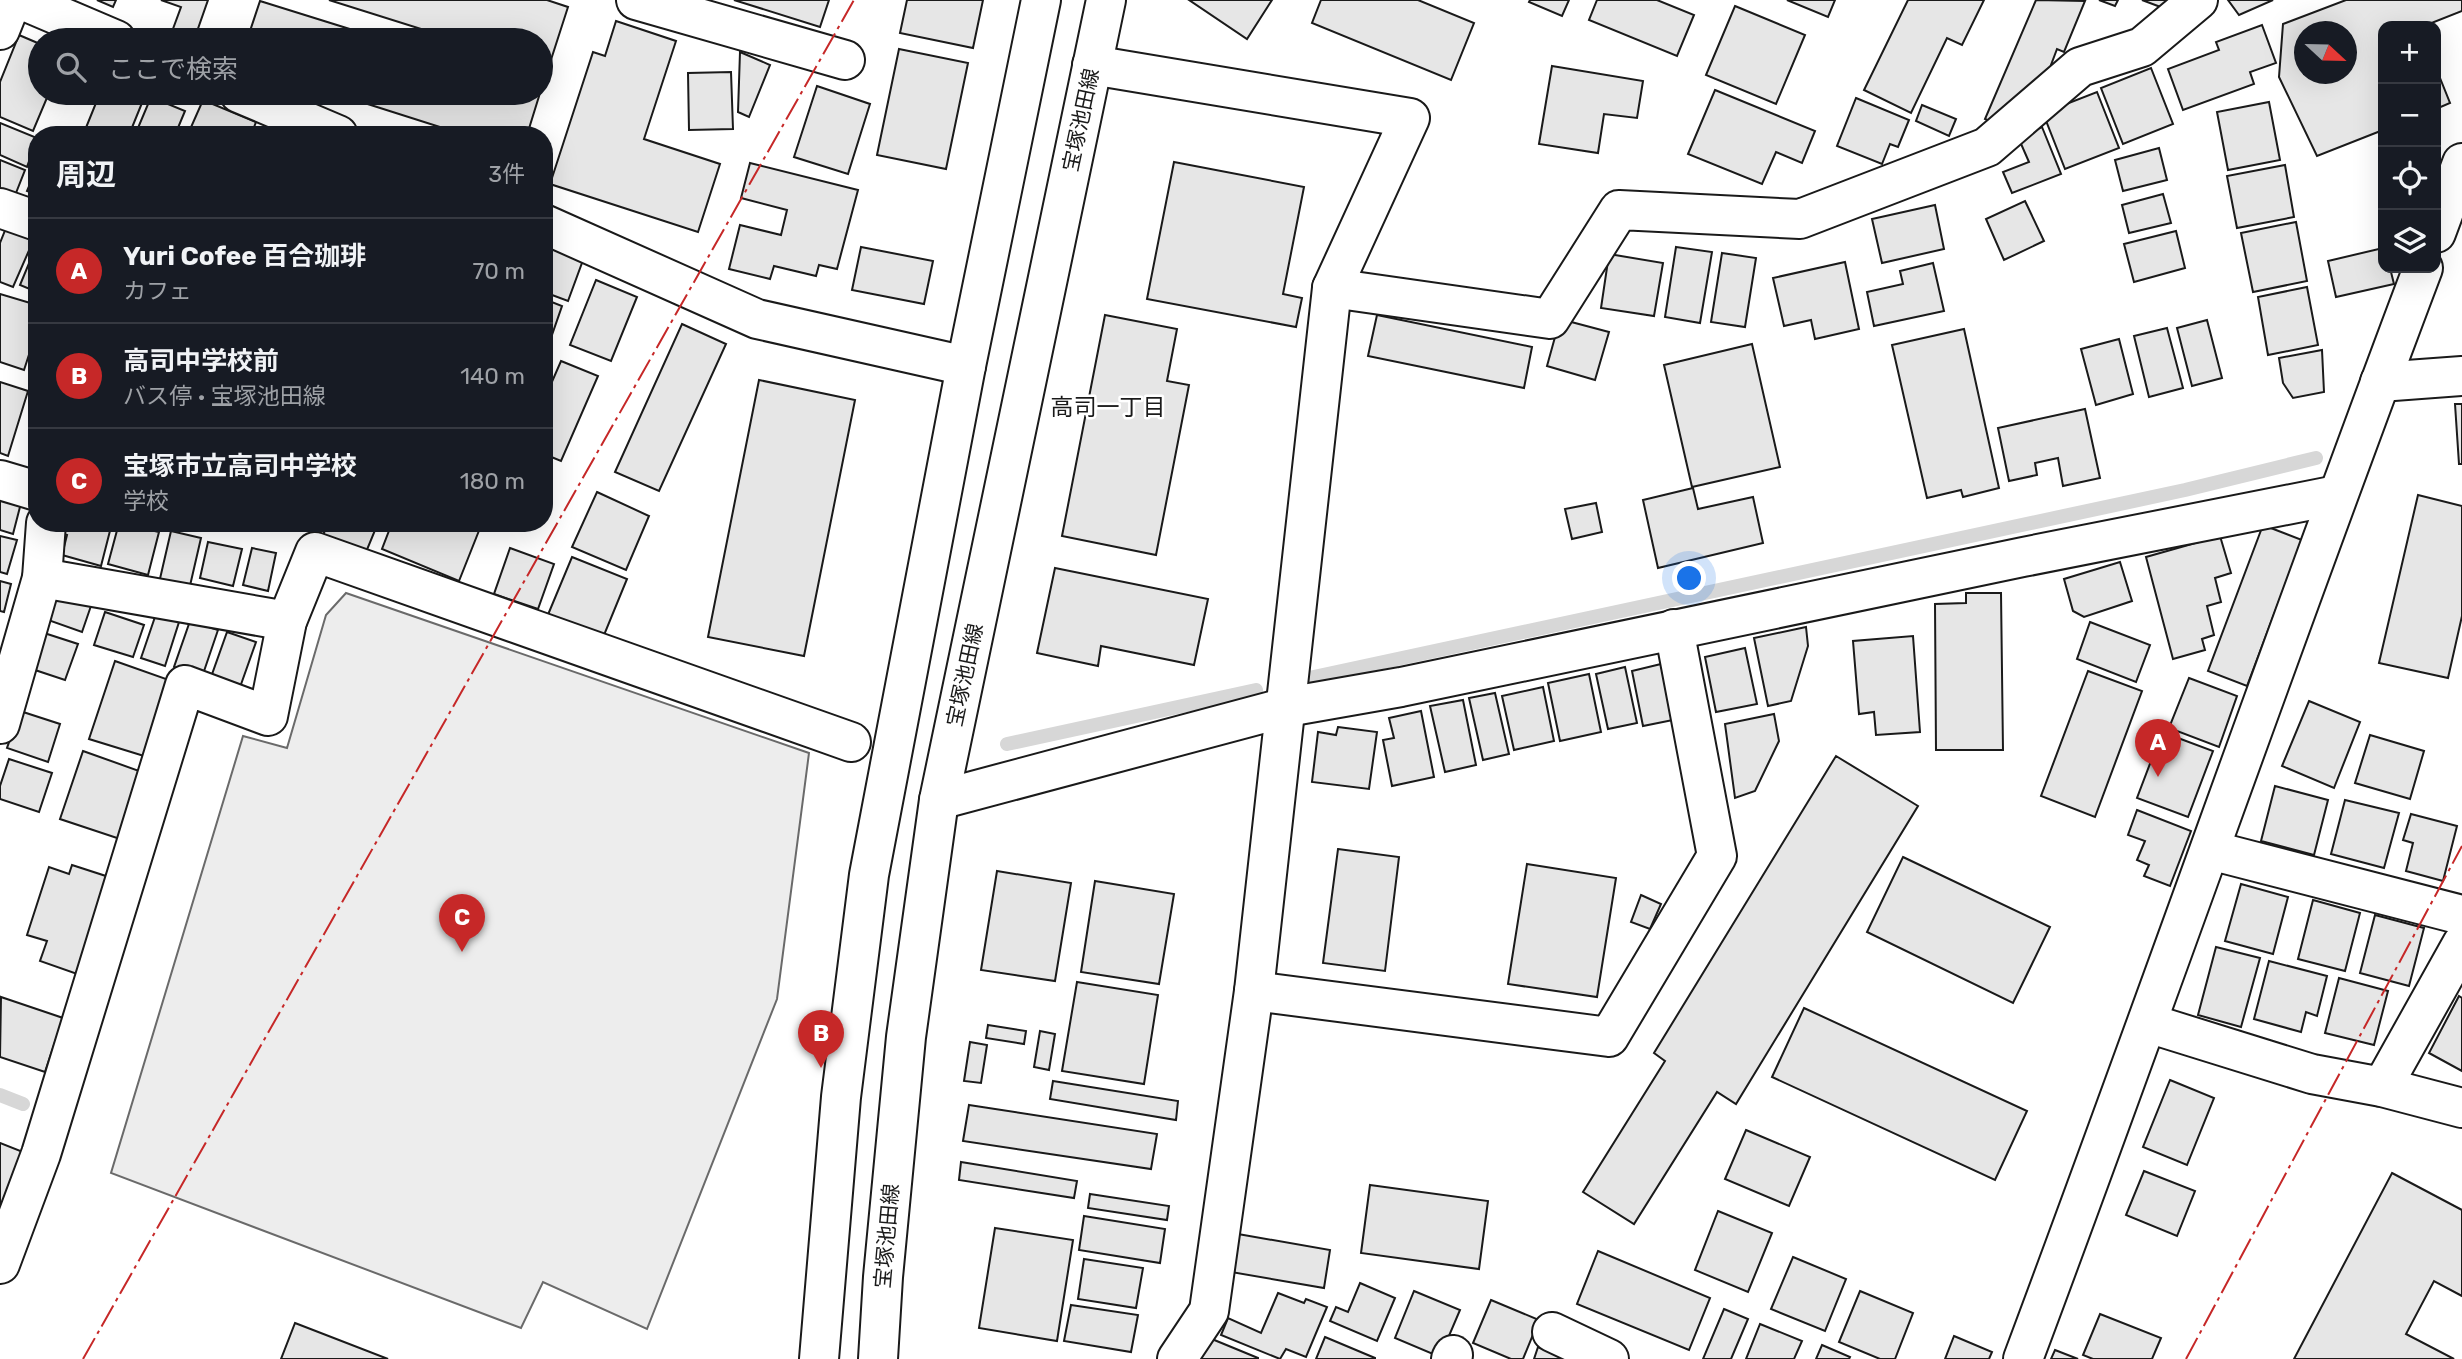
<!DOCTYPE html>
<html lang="ja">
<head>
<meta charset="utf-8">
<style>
	:root { --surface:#171b24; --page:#242831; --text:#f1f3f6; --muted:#9ea1a6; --line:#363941; --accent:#c62828 }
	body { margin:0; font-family:Rubik,"Noto Sans JP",sans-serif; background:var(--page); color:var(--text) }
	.controls { position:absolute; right:21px; top:21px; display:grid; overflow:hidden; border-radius:14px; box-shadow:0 7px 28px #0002 }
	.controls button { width:63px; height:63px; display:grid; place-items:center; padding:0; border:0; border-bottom:2px solid var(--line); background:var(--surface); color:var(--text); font:35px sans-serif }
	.compass { position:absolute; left:2294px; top:21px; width:63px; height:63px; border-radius:50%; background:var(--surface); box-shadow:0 7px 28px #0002; rotate:112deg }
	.you { position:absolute; left:1690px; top:579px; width:24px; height:24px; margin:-18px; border:5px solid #fff; border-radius:50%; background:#1a73e8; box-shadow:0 0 0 10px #1a73e833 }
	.badge { display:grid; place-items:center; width:46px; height:46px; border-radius:50%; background:var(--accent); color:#fff; font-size:23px; font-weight:700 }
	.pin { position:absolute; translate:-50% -58px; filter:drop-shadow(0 2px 4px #0008) }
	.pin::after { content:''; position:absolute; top:37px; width:24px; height:21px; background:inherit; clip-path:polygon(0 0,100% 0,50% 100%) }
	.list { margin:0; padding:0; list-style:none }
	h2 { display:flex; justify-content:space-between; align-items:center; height:91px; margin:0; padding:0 28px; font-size:30px }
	h2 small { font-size:23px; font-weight:400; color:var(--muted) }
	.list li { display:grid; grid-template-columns:46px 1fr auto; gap:21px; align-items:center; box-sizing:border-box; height:105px; padding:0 28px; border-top:2px solid var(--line) }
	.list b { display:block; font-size:26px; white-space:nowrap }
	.list p { margin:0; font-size:23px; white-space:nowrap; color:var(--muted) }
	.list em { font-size:23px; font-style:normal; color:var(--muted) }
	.icon { flex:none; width:38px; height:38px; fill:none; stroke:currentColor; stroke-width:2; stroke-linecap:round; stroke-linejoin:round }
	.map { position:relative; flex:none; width:2462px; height:1359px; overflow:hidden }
	.search { position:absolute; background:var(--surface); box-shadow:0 7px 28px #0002; left:28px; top:28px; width:525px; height:77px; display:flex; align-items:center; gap:18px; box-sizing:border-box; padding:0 24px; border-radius:38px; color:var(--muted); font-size:26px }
	.panel { position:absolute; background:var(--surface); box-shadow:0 7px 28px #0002; left:28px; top:126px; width:525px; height:406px; border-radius:28px }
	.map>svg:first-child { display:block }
	.green { fill:#ededed; stroke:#6a6a6a; stroke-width:2 }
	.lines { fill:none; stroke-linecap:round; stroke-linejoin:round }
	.stream { stroke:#d7d7d7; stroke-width:14 }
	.building { fill:#e6e6e6; stroke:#1a1a1a; stroke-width:2; fill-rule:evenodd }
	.street-casing { stroke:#1a1a1a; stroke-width:42 }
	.secondary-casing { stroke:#1a1a1a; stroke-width:42 }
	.street { stroke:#fff; stroke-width:38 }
	.secondary { stroke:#fff; stroke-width:38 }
	.power { stroke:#c62828; stroke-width:2; stroke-dasharray:24 5 3.5 5; stroke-linecap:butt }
	.labels { text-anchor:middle; stroke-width:5; stroke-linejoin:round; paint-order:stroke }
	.street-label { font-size:21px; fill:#1a1a1a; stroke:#fff }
	.neighbourhood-label { font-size:23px; fill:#1a1a1a; stroke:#fff }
</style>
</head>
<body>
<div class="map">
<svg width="2462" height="1359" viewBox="0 0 2462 1359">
	<rect width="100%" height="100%" fill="#fff"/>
	<path class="green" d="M346,593L809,753L777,999L647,1329L543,1282L521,1328L111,1173L243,736L287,748L326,615Z"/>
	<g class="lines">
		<g class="stream">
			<path d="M1309,678L2185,490L2316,458"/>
			<path d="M1007,744L1256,690"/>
			<path d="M0,1095L23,1104"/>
		</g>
	</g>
	<g class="building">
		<path d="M97,0H116L113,7Z"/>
		<path d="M161,0H208L194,40H180L170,37L181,7Z"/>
		<path d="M329,0H547L568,7L548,69L541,67V40H456Z"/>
		<path d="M734,0H829L820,27Z"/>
		<path d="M907,0H983L973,48L900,33Z"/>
		<path d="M1189,0H1272L1247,39Z"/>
		<path d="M1321,0H1418L1474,23L1451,80L1312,23Z"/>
		<path d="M1530,0H1569L1562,16L1529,2Z"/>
		<path d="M1597,0H1657L1694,15L1677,56L1589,20Z"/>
		<path d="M1787,0H1835L1828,17Z"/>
		<path d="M1908,0H1984L1962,45L1947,38L1911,113L1864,90Z"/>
		<path d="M2036,0L2085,1L2064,52L2057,49L2051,65L2062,69L1992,122L1985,119Z"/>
		<path d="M2099,0H2118L2115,6Z"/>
		<path d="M2142,0H2176L2166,9Z"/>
		<path d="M2228,0H2273L2239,15Z"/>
		<path d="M2346,0H2462V11L2424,26H2383V130L2317,156L2279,77L2283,24ZM2304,32H2346V74H2304Z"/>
		<path d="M260,1L385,40H247Z"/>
		<path d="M1735,6L1805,35L1776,104L1706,75Z"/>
		<path d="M616,21L676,41L644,139L720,164L698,232L550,184L593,52L605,56Z"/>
		<path d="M2262,25L2276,63L2250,72L2254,84L2183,110L2168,69L2219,50L2216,42Z"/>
		<path d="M19,35L40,44V93H49L33,131L0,117V82Z"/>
		<path d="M899,49L968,63L946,169L877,155Z"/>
		<path d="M740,52L770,65L749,117L738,112Z"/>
		<path d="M1552,66L1643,81L1637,118L1604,114L1598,153L1539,144Z"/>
		<path d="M2151,68L2173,124L2123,144L2101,88Z"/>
		<path d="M2436,68L2450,103L2436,109Z"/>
		<path d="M731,72L733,129L689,130L688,73Z"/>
		<path d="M817,86L870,104L848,174L794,157Z"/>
		<path d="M1715,90L1815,131L1802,163L1776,152L1762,184L1688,154Z"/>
		<path d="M2097,92L2119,148L2065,169L2043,113Z"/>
		<path d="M100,93H130L144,98L129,135H83Z"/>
		<path d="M333,93H540L527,135H465Z"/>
		<path d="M151,97L185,111L175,135H135Z"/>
		<path d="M1856,98L1909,120L1898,147L1890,144L1882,164L1837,146Z"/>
		<path d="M203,100L256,122L251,135L188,134Z"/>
		<path d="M2269,102L2280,160L2228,170L2217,112Z"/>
		<path d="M1922,105L1956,119L1949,136L1916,121Z"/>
		<path d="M0,123L37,138L27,167L0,155Z"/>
		<path d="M2042,127L2061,174L2012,193L2003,172L2029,162L2018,137Z"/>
		<path d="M2159,148L2167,180L2123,191L2115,160Z"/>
		<path d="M0,160L25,170L14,198L0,192Z"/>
		<path d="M1174,162L1304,187L1283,294L1302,298L1296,327L1147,299Z"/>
		<path d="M750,163L858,190L837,269L819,265L816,276L774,266L770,279L729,269L740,225L781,235L787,210L741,198Z"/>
		<path d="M2285,165L2294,217L2237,228L2227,176Z"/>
		<path d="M37,168V195L27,191Z"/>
		<path d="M2163,194L2171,223L2129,233L2122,205Z"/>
		<path d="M2025,201L2044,241L2004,260L1986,219Z"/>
		<path d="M1935,205L1944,249L1882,263L1872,219Z"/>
		<path d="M2296,222L2307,281L2253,292L2241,233Z"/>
		<path d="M6,228L34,239L13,287L0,282V243Z"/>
		<path d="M2176,231L2185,268L2134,282L2124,244Z"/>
		<path d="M544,237L586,252L568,301L544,292Z"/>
		<path d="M37,244V292L20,285Z"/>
		<path d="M861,247L933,261L924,304L852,290Z"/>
		<path d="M1676,247L1712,252L1700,323L1665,317Z"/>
		<path d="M2383,248V268H2390L2394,284L2336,297L2328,261Z"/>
		<path d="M1722,253L1756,258L1745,327L1711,322Z"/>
		<path d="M1609,254L1663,263L1654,316L1601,308Z"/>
		<path d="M1845,262L1859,329L1815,339L1811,320L1784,326L1773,278Z"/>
		<path d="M1933,263L1944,311L1874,326L1867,292L1903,284L1900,271Z"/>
		<path d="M596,280L637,297L611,361L570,345Z"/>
		<path d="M2307,287L2318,345L2268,355L2258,297Z"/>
		<path d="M0,294L37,305V330L24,370L0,362Z"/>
		<path d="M544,299L562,306L546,352L544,351Z"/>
		<path d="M1105,315L1177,329L1167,381L1189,385L1156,555L1062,536Z"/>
		<path d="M1377,315L1532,347L1524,388L1368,356Z"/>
		<path d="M1560,319L1609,332L1595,380L1547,366Z"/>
		<path d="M2207,320L2222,378L2192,386L2177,328Z"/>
		<path d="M682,324L726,344L659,491L615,472Z"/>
		<path d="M2167,328L2183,388L2149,397L2134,336Z"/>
		<path d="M1964,329L1999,488L1963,497L1961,490L1927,498L1892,345Z"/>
		<path d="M2119,339L2133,394L2096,405L2081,349Z"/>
		<path d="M1752,344L1780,467L1692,487L1664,365Z"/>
		<path d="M2322,350L2324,392L2293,398L2283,383L2279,358Z"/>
		<path d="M561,361L598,376L561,461L544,454V400Z"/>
		<path d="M759,380L855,400L804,656L708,637Z"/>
		<path d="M0,382L28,391L8,456L0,453Z"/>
		<path d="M2455,404H2462V464H2459Z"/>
		<path d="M2085,409L2100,478L2063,486L2058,458L2035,463L2037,475L2009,481L1998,428Z"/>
		<path d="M1693,488L1698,509L1753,497L1763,543L1658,568L1643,500Z"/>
		<path d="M597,492L649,516L626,570L572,547Z"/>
		<path d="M2418,495L2462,506V616L2448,678L2379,663Z"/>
		<path d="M0,497L21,503L13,534L0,530Z"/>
		<path d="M1596,503L1602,532L1572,539L1565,509Z"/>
		<path d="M66,523H112L101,566L62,555L67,535L63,534Z"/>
		<path d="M119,523L159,532L148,575L108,564Z"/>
		<path d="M328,523H378L364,557L321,540Z"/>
		<path d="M392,523H482L459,581L382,549Z"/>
		<path d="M2263,525L2302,540L2247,686L2208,671Z"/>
		<path d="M171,531L201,538L189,590L159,583Z"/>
		<path d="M0,536L17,540L7,574L0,572Z"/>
		<path d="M2220,536L2231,573L2215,578L2221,602L2207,606L2214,635L2202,639L2205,650L2173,659L2146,557Z"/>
		<path d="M208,542L242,549L233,586L200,578Z"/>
		<path d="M252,548L276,553L268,591L243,585Z"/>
		<path d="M510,548L554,564L538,609L494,594Z"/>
		<path d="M572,557L627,579L602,640L547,617Z"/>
		<path d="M2120,562L2132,601L2084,617L2073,611L2064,579Z"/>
		<path d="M1055,568L1208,599L1194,665L1101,646L1098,666L1037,653Z"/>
		<path d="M0,581L11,584L4,612L0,611Z"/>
		<path d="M58,592L92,603L82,632L48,620Z"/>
		<path d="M1966,593H2001L2003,750H1936L1935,604L1966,603Z"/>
		<path d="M105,612L144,625L133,657L94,645Z"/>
		<path d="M156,614L179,622L165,666L141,658Z"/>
		<path d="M190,621L218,630L202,677L174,667Z"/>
		<path d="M2090,622L2150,645L2136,682L2077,659Z"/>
		<path d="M1806,627L1808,646L1791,701L1768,706L1754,638Z"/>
		<path d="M38,631L78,644L65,680L26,667Z"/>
		<path d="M227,632L256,642L239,690L210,680Z"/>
		<path d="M1913,636L1920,732L1876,735L1874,712L1859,714L1853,641Z"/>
		<path d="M1745,648L1757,704L1716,712L1705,657Z"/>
		<path d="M115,661L169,680L144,756L89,739Z"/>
		<path d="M1661,664L1673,720L1643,726L1632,671Z"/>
		<path d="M1625,667L1637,723L1608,729L1596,674Z"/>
		<path d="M2088,671L2142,691L2095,817L2041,796Z"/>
		<path d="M1589,674L1601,732L1560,741L1548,683Z"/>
		<path d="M2189,678L2237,696L2219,747L2169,728Z"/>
		<path d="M1543,687L1554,741L1514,750L1502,696Z"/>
		<path d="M1495,693L1509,754L1483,760L1469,698Z"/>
		<path d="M1463,700L1476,765L1445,772L1430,706Z"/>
		<path d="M2309,701L2360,722L2334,788L2282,766Z"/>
		<path d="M20,711L60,724L48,762L7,748Z"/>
		<path d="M1421,711L1434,777L1392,786L1383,740L1394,738L1389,718Z"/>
		<path d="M1774,714L1779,741L1755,791L1735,798L1725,724Z"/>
		<path d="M1338,727L1377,732L1369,789L1312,782L1318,732L1336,735Z"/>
		<path d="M2162,732L2213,751L2188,817L2137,798Z"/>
		<path d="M2370,735L2424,751L2410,799L2355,783Z"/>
		<path d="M83,751L142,772L120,839L60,819Z"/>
		<path d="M1836,756L1918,806L1736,1104L1717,1092L1634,1224L1583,1192L1665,1061L1654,1053Z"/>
		<path d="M9,759L52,773L39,812L0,799V786Z"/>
		<path d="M2275,786L2328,800L2314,855L2261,841Z"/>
		<path d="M2345,800L2399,813L2384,868L2331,854Z"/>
		<path d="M2137,810L2191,831L2170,886L2144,876L2149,865L2137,860L2145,841L2128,835Z"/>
		<path d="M2411,814L2457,826L2443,881L2406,871L2413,843L2403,840Z"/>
		<path d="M1338,849L1399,857L1385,971L1323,963Z"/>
		<path d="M1903,857L2050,927L2013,1003L1867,932Z"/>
		<path d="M1527,864L1616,878L1597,997L1508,984Z"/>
		<path d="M72,865L112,878L80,975L40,961L47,941L27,935L49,867L69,874Z"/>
		<path d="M997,871L1071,883L1055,981L981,970Z"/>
		<path d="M1095,881L1174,894L1159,984L1081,972Z"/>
		<path d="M2241,884L2288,897L2273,954L2225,941Z"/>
		<path d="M1641,895L1661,904L1650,929L1631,922Z"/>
		<path d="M2313,900L2360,913L2345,971L2298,959Z"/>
		<path d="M2375,915L2424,928L2409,986L2360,973Z"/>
		<path d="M2216,947L2260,958L2241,1027L2198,1015Z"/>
		<path d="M2269,961L2327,976L2317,1016L2306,1012L2301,1032L2254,1019Z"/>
		<path d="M2339,978L2388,991L2374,1045L2325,1033Z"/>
		<path d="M1077,982L1158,995L1144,1084L1062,1071Z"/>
		<path d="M2459,996L2462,998V1071L2429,1053Z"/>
		<path d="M1,997L63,1018L45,1072L0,1057Z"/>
		<path d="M1804,1008L2027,1111L1995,1180L1772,1077Z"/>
		<path d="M988,1025L1026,1031L1024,1044L986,1038Z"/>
		<path d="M1040,1031L1055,1034L1049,1070L1034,1067Z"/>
		<path d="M970,1042L987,1045L981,1083L964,1081Z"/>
		<path d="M2170,1080L2214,1098L2187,1165L2143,1147Z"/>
		<path d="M1053,1081L1178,1101L1176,1120L1050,1099Z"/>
		<path d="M969,1105L1157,1134L1151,1169L963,1141Z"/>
		<path d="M1746,1130L1810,1157L1789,1206L1725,1179Z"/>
		<path d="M0,1143L23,1152L0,1209Z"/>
		<path d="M961,1162L1077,1181L1074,1198L959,1180Z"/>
		<path d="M2144,1171L2195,1191L2177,1236L2126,1215Z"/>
		<path d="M2392,1173L2462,1210V1296L2434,1281L2406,1334L2454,1359H2294Z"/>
		<path d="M1370,1185L1488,1201L1479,1269L1361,1253Z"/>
		<path d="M1090,1194L1169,1206L1167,1220L1088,1208Z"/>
		<path d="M1718,1211L1772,1233L1748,1292L1695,1270Z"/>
		<path d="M1084,1216L1165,1229L1160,1263L1079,1250Z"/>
		<path d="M995,1228L1073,1240L1057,1341L979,1328Z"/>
		<path d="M1238,1234L1330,1250L1324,1288L1231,1272Z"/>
		<path d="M1598,1251L1710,1298L1689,1350L1577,1304Z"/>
		<path d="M1793,1257L1846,1279L1825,1331L1771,1309Z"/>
		<path d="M1084,1259L1143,1268L1136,1308L1078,1299Z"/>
		<path d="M1360,1283L1395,1298L1377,1341L1330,1321L1336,1307L1348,1312Z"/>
		<path d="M1414,1291L1460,1310L1440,1357L1395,1338Z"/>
		<path d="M1860,1291L1913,1313L1895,1359H1880L1839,1342Z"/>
		<path d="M1278,1293L1304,1303L1306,1299L1327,1307L1306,1357L1286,1349L1280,1359L1221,1335L1228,1318L1261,1333Z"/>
		<path d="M1491,1300L1539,1320L1523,1359H1511L1473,1343Z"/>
		<path d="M1071,1305L1138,1315L1131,1352L1064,1341Z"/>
		<path d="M1724,1309L1748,1319L1731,1359H1703Z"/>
		<path d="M2100,1314L2161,1338L2152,1359H2093L2083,1355Z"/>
		<path d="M295,1323L388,1359H281Z"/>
		<path d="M1760,1324L1802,1341L1794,1359H1746Z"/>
		<path d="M1954,1336L1992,1352L1989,1359H1945Z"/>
		<path d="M1207,1337L1258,1358V1359H1198Z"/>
		<path d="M1325,1337L1375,1358V1359H1316Z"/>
		<path d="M1822,1345L1850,1357L1849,1359H1816Z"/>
		<path d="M1538,1347L1568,1359H1534Z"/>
		<path d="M2055,1350L2078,1359H2051Z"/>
	</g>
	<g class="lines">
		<g class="street-casing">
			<g id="street">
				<path d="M22,0L116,40"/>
				<path d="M636,0L845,60"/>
				<path d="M0,30L12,0"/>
				<path d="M1092,65L1410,118L1332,288L1254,991L1209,1311L1177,1359"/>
				<path d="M239,93L338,135"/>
				<path d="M0,208L37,221"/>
				<path d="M544,224L757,319L966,366"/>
				<path d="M2436,233L2462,163"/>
				<path d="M1332,288L1550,319L1619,210L1800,219L1987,147L2080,67L2142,47L2198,0"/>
				<path d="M2380,382L2462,376"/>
				<path d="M0,480L37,491"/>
				<path d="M42,578L287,621"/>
				<path d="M0,724L42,578L46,523"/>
				<path d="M939,800L1287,707L1401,687L2023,557L2337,495"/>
				<path d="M2210,850L2462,915"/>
				<path d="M1254,991L1609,1037L1717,856L1674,629"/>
				<path d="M2148,1023L2312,1074L2382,1087L2462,1108"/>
				<path d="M2382,1087L2462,944"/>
				<path d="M0,1264L41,1154L185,685L268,716L287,621L315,552L851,742"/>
				<path d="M1552,1332L1609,1359"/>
				<path d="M1451,1359L1453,1355"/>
				<path d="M2023,1359C2159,996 2286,630 2423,268"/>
			</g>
		</g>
		<g class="secondary-casing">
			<g id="secondary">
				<path d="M819,1359L841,1097L869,875L966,366L1041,0"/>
				<path d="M878,1359L883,1277L906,1037L939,800L1106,0"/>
			</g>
		</g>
		<use href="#street" class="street"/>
		<use href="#secondary" class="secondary"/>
		<g class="power">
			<path d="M83,1359L854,0"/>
			<path d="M2186,1359L2462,846"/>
		</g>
	</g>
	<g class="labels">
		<g class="street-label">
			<text transform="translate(1081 120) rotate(-78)" y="7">宝塚池田線</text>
			<text transform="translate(965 675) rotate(-78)" y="7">宝塚池田線</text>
			<text transform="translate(887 1236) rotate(-85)" y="7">宝塚池田線</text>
		</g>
		<g class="neighbourhood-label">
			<text x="1108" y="415">高司一丁目</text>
		</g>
	</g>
</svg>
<div class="controls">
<button>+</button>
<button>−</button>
<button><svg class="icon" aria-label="locate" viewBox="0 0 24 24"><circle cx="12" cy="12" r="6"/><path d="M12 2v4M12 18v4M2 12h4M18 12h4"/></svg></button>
<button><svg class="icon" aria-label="layers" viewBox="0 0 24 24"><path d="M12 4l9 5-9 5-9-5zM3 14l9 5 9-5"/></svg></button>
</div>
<svg class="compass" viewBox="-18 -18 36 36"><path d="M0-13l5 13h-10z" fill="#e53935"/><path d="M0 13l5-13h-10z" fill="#9ea1a6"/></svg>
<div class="you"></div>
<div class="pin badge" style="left:2158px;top:777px">A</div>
<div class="pin badge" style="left:821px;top:1068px">B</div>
<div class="pin badge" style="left:462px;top:952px">C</div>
<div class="search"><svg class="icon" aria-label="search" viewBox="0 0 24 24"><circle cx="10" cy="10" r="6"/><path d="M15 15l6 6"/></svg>ここで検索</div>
<section class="panel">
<h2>周辺<small>3件</small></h2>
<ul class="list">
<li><span class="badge">A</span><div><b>Yuri Cofee 百合珈琲</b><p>カフェ</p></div><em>70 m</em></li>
<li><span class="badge">B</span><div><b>高司中学校前</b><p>バス停 · 宝塚池田線</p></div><em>140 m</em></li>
<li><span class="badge">C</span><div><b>宝塚市立高司中学校</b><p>学校</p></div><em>180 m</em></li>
</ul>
</section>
</div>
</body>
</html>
